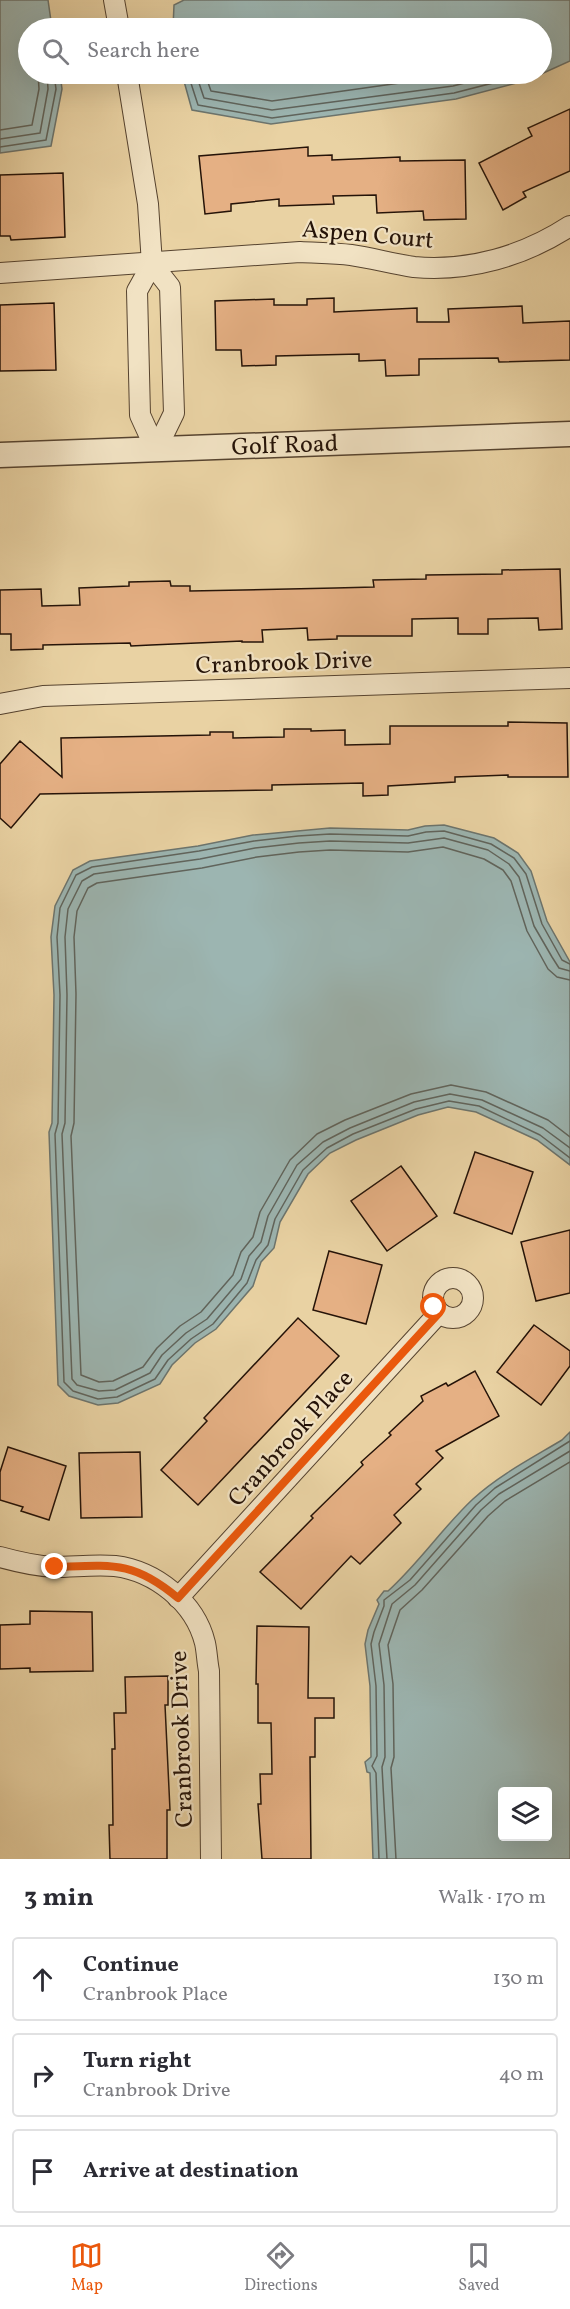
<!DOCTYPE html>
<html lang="en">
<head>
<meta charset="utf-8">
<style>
	:root { --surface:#fff; --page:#f7f7f7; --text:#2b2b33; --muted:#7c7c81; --line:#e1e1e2; --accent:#ea580c }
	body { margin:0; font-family:Vollkorn,serif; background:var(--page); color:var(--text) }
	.controls { position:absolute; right:18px; bottom:18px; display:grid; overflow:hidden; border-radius:6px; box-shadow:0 6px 24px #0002 }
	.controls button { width:54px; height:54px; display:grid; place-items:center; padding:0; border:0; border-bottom:2px solid var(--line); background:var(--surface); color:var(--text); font:30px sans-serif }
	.stop { position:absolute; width:18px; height:18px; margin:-14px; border:4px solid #ea580c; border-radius:50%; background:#fff }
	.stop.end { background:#ea580c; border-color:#fff; box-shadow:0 2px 6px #0008 }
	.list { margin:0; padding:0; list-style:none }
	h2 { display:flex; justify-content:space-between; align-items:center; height:78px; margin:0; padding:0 24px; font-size:26px }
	h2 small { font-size:20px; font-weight:400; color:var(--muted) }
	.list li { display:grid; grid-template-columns:39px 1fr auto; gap:18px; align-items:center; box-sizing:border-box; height:84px; margin:0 12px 12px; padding:0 12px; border:2px solid var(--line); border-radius:6px }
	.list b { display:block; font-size:22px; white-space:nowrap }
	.list p { margin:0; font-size:20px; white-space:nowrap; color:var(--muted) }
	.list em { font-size:20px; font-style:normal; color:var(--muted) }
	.icon { flex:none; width:33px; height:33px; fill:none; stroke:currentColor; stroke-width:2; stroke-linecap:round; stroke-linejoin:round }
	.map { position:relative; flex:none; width:570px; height:1859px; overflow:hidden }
	.search { position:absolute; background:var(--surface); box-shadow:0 6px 24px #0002; left:18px; right:18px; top:18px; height:66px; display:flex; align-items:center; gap:15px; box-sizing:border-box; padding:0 21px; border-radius:33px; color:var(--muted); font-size:22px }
	.sheet { height:366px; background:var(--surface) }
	nav { display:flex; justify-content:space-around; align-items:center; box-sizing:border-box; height:84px; border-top:2px solid var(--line); background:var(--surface); font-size:16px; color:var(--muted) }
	nav a { display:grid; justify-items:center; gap:3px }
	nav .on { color:var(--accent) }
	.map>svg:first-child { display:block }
	.water { fill:#9cb5b1; stroke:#6c746d; stroke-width:1.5; fill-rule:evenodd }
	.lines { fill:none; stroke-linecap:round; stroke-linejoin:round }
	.shore { stroke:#60645c; stroke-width:1.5 }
	.building { fill:#e5b084; stroke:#251308; stroke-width:1.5 }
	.minor-casing { stroke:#56432f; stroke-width:22 }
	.tertiary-casing { stroke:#56432f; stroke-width:27 }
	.minor { stroke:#f1e2c3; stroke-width:20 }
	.tertiary { stroke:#f1e2c3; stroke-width:24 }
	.route { stroke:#ea580c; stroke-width:8 }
	.labels { text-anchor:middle; stroke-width:4.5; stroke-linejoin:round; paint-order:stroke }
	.street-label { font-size:24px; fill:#251308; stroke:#f1e2c3 }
</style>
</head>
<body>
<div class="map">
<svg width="570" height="1859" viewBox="0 0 570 1859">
	<rect width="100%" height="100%" fill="#e9d2a3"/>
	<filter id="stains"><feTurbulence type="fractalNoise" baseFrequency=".00333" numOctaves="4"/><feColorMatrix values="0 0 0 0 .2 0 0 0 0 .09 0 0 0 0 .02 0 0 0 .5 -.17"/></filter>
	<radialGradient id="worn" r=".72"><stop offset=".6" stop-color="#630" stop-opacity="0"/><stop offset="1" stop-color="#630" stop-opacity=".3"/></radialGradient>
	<g class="water">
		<path d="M0,0H48L52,28H28V74H60L62,89L51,146L0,153Z"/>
		<path d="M184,0H570V61L528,80L456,99L271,124L192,110L182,74H542V28H173L174,5Z"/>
		<path d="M444,825L494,838L518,853L531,871L547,921L570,962V1165L537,1140L476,1112L448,1107L418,1115L356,1140L330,1153L308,1174L280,1222L274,1248L261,1262L253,1286L216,1329L195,1343L172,1365L160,1384L118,1403L98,1405L69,1396L58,1385L49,1132L52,1123L54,995L51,937L55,906L73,870L90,861L198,846L253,835L330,828L408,830L425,826Z"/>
		<path d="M570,1432V1859H373L370,1773L367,1772L365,1762L371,1757L370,1686L365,1644L368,1630L379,1604L377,1600L384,1591H388C419,1563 443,1527 473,1499C499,1475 532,1458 562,1440ZM502,1792H548V1836H502Z"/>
	</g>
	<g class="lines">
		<g class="shore">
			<path d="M188,74L198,105L272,118L454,93L528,74"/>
			<path d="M196,74L204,98L272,110L453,86L500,74"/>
			<path d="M205,74L211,91L272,101L464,74"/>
			<path d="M0,130L32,125L39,89L38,74"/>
			<path d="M0,139L40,133L48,89L47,74"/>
			<path d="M0,147L46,140L56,89L54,74"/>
			<path d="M570,964L562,960L542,924L526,874L514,858L491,844L444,831L426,832L408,836L330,834L298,836L254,841L199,851L92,867L76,875L60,908L57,937L60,995L58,1123L55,1134L64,1382L73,1391L98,1399L117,1397L155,1379L168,1360L191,1339L213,1324L247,1283L256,1260L268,1245L275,1219L303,1170L327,1148L353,1134L416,1109L449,1101L479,1106L540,1135L570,1158"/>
			<path d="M570,971L559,968L552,957L534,926L519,877L509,864L488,850L444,838L408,843L330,841L299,843L255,848L200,859L94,874L82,881L68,909L65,937L67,995L65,1123L62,1134L72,1379L77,1385L99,1391L115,1390L150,1373L162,1355L186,1333L207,1319L241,1279L249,1256L261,1242L268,1216L297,1165L323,1142L350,1128L414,1102L450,1094L482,1100L543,1128L570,1148"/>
			<path d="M570,980L557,977L548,969L527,931L511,881L503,870L484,859L443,847L408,852L330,850L299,852L257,857L202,868L97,883L88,888L77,911L74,937L76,994L74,1123L71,1136L81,1375L99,1382L113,1381L143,1367L157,1348L180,1326L201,1312L233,1275L241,1252L253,1237L260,1212L290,1160L317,1134L345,1120L411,1094L451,1085L486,1092L548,1120L570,1137"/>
			<path d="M379,1859L376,1773L372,1766L377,1756L376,1686L371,1644L374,1632L384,1606V1600L410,1580L476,1505L495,1488L570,1441"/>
			<path d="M387,1859L382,1767L385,1757L384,1685L379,1644L392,1604L415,1585L481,1510L499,1494L570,1451"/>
			<path d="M396,1859L391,1768L394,1757L393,1684L388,1645L400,1610L422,1590L488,1516L505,1501L570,1462"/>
		</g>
	</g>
	<g class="building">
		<path d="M570,109V171L523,192L526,197L503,210L479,163L532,136L528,128Z"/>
		<path d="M308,147V156L332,155V160L400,157V161L465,160L466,219L424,220L423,211L377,213L376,195L333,196L334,204L279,206V199L231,204V211L205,214L199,156Z"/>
		<path d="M63,173L65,237L11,240L10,236H0V175Z"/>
		<path d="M334,298V312L417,308V322H449L448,309L522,306L523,323L570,321V360L499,362L498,358L419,359V375L386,376L385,360L359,361V354L276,356V365L242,366L241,350H216L215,301L274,299V305H307V299Z"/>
		<path d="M54,303L56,370L0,371V305Z"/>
		<path d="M560,569L562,629L539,630L538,618L488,619V634H458V618L412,619V636H337V639L308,640L307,628L262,630L263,642H242V641L151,645L131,646L130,643L43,645V649L11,650V634H0V590L41,589L42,606L80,605L79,588L129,586V582L170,581L171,586H190V591L335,588L374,587L373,580L426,579V575L502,574V570Z"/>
		<path d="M508,722L567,723L568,777H508V775L455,777V782L388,786V795L363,796V783L272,785V790L40,794L11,828L0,818V764L20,741L62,777L61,738L210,735V732H233V738L284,737V729H311V731L345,730V745L390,744V726H508Z"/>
		<path d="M475,1152L533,1172L512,1234L454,1213Z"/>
		<path d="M401,1166L437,1216L387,1251L351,1201Z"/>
		<path d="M570,1230V1293L536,1301L521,1242Z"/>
		<path d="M329,1251L382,1265L366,1324L313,1310Z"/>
		<path d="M298,1318L339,1356L198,1505L161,1470L207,1421L204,1418Z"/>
		<path d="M534,1325L570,1351V1366L541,1405L497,1372Z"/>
		<path d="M475,1371L499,1416L436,1451L443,1458L416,1484L421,1489L394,1515L401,1523L360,1564L351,1556L301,1609L260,1572L313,1518L311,1516L363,1465L361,1462L391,1435L389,1433L423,1401L421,1396L446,1383L448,1386Z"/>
		<path d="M8,1447L66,1466L49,1520L21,1511L23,1507L0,1500V1472Z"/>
		<path d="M140,1452L142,1517L81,1518L79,1453Z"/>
		<path d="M30,1611L92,1612L93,1671L30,1672V1668L0,1669V1625L30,1624Z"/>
		<path d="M257,1626L309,1627L308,1698H334V1718H315V1757H310L311,1859H262L258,1804H261L260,1774H272L271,1723H258V1684H256Z"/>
		<path d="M168,1676V1705H165L170,1810H167V1859H110L109,1825H113L112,1749H115L114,1713H126L125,1677Z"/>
	</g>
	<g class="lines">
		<g class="minor-casing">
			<g id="minor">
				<path d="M114,0L119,28"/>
				<path d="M127,74L148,204L152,264L170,287L174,413L156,450"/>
				<path d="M152,264L137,291L140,415L156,450"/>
				<path d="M0,273L300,252C317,253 334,253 351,255C372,258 393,264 414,267C469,272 524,256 570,226"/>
				<path d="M0,704L43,696L570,678"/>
				<circle cx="453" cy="1298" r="20"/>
				<path d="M0,1557C18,1562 35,1566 54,1567C74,1567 95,1564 115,1566C155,1571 195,1602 205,1643C207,1652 207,1661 209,1671L211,1859"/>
				<path d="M178,1598L439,1313"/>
			</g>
		</g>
		<g class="tertiary-casing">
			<g id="tertiary">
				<path id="s1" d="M0,455L570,434"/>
			</g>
		</g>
		<use href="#minor" class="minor"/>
		<use href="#tertiary" class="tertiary"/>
	</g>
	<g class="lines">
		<path class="route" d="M55,1567C111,1565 133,1560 178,1598L439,1313L434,1307"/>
	</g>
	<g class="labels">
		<g class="street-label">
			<text transform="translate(368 234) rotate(5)" y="8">Aspen Court</text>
			<text dy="8" stroke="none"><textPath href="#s1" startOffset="285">Golf Road</textPath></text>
			<text transform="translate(284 662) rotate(-2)" y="8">Cranbrook Drive</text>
			<text transform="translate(290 1438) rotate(-48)" y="8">Cranbrook Place</text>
			<text transform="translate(181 1739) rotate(-92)" y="8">Cranbrook Drive</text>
		</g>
	</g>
	<rect width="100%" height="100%" filter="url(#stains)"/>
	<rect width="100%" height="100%" fill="url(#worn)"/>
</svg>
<div class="controls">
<button><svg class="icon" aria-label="layers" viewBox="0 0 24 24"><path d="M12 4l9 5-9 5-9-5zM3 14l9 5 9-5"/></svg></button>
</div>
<div class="stop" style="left:434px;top:1307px"></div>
<div class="stop end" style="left:55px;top:1567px"></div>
<div class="search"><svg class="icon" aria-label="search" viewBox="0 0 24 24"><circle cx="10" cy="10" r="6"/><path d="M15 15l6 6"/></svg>Search here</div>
</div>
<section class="sheet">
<h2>3 min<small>Walk · 170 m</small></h2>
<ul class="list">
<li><svg class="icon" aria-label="ahead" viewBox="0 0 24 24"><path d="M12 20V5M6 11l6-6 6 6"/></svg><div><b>Continue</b><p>Cranbrook Place</p></div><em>130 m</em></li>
<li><svg class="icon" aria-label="right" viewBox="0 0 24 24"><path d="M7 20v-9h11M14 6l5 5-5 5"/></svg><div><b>Turn right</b><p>Cranbrook Drive</p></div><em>40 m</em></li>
<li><svg class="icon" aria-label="arrive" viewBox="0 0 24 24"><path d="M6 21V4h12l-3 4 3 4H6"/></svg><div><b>Arrive at destination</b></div></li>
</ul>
</section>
<nav>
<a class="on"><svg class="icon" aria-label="map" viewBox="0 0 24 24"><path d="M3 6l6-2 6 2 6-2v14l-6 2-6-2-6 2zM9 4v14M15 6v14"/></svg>Map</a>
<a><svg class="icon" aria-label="directions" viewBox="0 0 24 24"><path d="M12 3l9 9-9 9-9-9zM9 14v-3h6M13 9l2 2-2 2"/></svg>Directions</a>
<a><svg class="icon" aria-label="saved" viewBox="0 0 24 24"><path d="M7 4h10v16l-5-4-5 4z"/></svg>Saved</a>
</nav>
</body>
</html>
